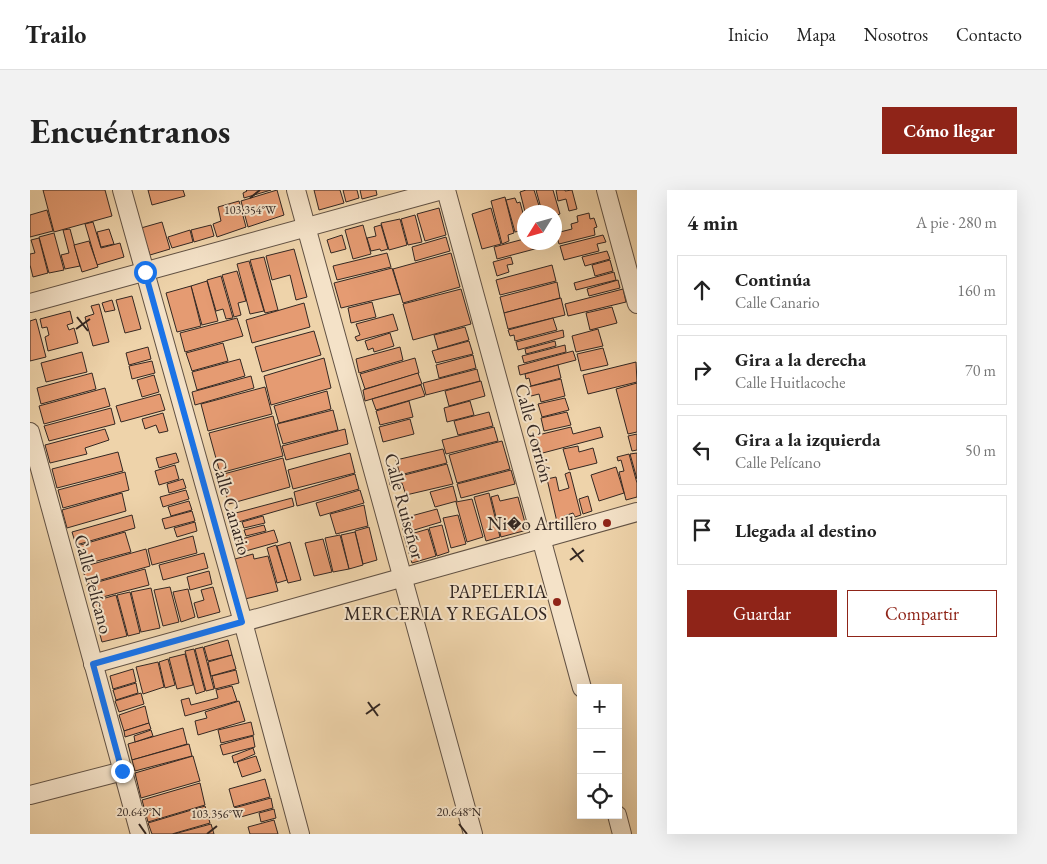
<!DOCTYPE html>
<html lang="es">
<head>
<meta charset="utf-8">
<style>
	:root { --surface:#fff; --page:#f2f2f2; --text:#222; --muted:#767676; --line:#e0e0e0; --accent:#8f2418 }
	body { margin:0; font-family:"EB Garamond",serif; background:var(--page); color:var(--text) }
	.controls { position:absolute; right:15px; bottom:15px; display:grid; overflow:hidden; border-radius:0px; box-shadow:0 5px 20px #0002 }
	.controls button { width:45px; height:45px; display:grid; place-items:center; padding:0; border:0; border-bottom:1px solid var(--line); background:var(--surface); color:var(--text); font:25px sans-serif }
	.compass { position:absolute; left:487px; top:15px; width:45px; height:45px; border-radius:50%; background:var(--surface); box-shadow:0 5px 20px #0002; rotate:233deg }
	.stop { position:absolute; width:15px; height:15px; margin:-11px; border:4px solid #1a73e8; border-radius:50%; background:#fff }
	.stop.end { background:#1a73e8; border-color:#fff; box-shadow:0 1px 5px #0008 }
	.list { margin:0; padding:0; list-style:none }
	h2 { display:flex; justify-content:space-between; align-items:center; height:65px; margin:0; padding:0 20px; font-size:21px }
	h2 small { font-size:16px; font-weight:400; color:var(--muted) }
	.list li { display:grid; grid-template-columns:32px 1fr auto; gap:15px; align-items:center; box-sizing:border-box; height:70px; margin:0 10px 10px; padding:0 10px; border:1px solid var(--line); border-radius:0px }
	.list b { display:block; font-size:19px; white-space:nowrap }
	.list p { margin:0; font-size:16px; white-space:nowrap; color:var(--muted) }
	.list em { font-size:16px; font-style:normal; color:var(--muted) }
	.actions { display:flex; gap:10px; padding:15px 20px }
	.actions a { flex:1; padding:11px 0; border:1px solid var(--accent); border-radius:0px; text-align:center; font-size:18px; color:var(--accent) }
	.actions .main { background:var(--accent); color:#fff }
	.icon { flex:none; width:28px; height:28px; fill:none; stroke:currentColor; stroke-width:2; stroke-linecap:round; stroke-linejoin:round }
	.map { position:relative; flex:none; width:607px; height:644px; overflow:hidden; border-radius:0px }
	header { display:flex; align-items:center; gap:30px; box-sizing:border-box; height:70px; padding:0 25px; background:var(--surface); border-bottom:1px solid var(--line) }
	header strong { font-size:24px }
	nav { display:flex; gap:28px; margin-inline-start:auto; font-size:18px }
	.intro { display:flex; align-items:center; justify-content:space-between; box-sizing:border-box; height:120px; padding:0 30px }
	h1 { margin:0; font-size:35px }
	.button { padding:12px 22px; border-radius:0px; background:var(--accent); color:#fff; font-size:18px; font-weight:700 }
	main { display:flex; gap:30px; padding:0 30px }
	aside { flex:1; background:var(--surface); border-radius:0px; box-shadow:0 5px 20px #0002 }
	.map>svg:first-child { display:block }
	.building { fill:#e59b72; stroke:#332722 }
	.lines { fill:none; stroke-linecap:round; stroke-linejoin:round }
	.minor-casing { stroke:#625244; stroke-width:20 }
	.minor { stroke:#f4e2c8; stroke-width:18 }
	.route { stroke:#1a73e8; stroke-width:6 }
	.ticks { fill:none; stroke:#332722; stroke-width:2 }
	.poi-dot { fill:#8f2418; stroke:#f4e2c8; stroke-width:2 }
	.labels { text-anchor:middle; stroke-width:4; stroke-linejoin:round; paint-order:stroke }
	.street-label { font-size:19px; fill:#332722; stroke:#f4e2c8 }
	.poi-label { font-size:19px; fill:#332722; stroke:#f4e2c8; text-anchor:end }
	.ticks-label { font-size:12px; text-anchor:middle; fill:#332722; stroke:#f4e2c8; stroke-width:4; stroke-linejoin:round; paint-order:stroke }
</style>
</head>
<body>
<header>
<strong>Trailo</strong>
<nav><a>Inicio</a><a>Mapa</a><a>Nosotros</a><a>Contacto</a></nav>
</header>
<div class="intro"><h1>Encuéntranos</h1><a class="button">Cómo llegar</a></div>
<main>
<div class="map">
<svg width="607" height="644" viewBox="0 0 607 644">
	<rect width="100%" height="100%" fill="#eed3aa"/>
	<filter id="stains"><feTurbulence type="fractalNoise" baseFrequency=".004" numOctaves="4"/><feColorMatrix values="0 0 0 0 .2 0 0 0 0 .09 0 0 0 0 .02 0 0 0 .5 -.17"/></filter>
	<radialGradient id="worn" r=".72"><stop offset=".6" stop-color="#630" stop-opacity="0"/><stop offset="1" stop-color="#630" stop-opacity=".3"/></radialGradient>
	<g class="building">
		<path d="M13,0H75L82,26L24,42Z"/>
		<path d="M118,0H153L155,6L122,15Z"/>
		<path d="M216,0H241L214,8L213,3L217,1Z"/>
		<path d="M247,0L254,25L218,37L211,11Z"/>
		<path d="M284,0H310L314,13L289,20Z"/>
		<path d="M313,0H327L329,8L316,12Z"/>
		<path d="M330,0H346L347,5L332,9Z"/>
		<path d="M496,0H504L511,22H495L490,2Z"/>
		<path d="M506,0H523L530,24L524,26V22H512Z"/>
		<path d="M526,0H535V1L542,0L547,19L539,21L536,9L528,11Z"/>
		<path d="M475,7L484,43L478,45L479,51L472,54L461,11Z"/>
		<path d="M485,8L487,13L490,12L494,27V40L485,42L476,10Z"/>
		<path d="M209,11L216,37L187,47L183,34L191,31L188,17Z"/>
		<path d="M409,18L416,45L395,51L387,24Z"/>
		<path d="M461,18L471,54L452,59L442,24Z"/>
		<path d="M17,20L23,41L0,47V25Z"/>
		<path d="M559,23L560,29L564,28L567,37L564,38L565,45L529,54L526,43L542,39L541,34L548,32L547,26Z"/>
		<path d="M385,25L392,52L378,55L371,29Z"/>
		<path d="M370,29L377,55L359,60L351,33Z"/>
		<path d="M63,32L71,58L90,53L94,67L67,75L55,34Z"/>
		<path d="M132,32L140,59L120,65L111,38Z"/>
		<path d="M181,35L184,46L164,52L161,40Z"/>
		<path d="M333,35L341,64L323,69L315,40Z"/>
		<path d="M351,35L358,59L351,61L350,59L341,61L337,48L346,46L344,37Z"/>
		<path d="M40,39L50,76L35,79L31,65L39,63L33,40Z"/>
		<path d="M79,39L84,54L71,57L67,42Z"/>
		<path d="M160,40L163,52L142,58L138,47Z"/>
		<path d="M24,43L34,80L19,83L9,47Z"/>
		<path d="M312,45L316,59L301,63L297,50Z"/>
		<path d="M573,45L576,52L567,54L569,61L534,70L530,56Z"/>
		<path d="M416,47L420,61L385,71L382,57Z"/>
		<path d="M9,48L18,83L3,87L0,75V64L5,63L1,50Z"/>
		<path d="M494,49V52H515L516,56L467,69L464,57Z"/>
		<path d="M59,51L68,77L52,82L44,55Z"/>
		<path d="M264,59L277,107L266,110L260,85L242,90L236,66Z"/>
		<path d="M577,61L580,69L555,76L552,67Z"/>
		<path d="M357,63L361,77L307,90L303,76Z"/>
		<path d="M421,63L430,97L373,113L363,79Z"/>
		<path d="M234,67L248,120L235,123L220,70Z"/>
		<path d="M481,67L483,74L477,75L479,82L467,86L463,72Z"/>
		<path d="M580,70L583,81L565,86L562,75Z"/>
		<path d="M219,71L234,121L220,124L207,74Z"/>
		<path d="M522,75L526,91L470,105L466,90Z"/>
		<path d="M362,78L370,104L311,118L304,93Z"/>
		<path d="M207,81L216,111L208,113L211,125L204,127L192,85Z"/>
		<path d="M584,82L586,90L546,100L544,93Z"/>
		<path d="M191,86L203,128L196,129L193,119L186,121L177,90Z"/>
		<path d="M588,90L590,98L559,106L557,99Z"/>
		<path d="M177,91L188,131L172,135L161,96Z"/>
		<path d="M527,92L530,108L474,123L470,107Z"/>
		<path d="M161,96L171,136L147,142L136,103Z"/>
		<path d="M431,99L441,134L383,150L373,114Z"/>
		<path d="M593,99L596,112L538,126L535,114Z"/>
		<path d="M102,106L111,139L95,143L86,110Z"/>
		<path d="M531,108L535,125L478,139L474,123Z"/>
		<path d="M82,110L85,120L75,122L72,113Z"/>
		<path d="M342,112L346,127L321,133L318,118Z"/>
		<path d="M274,113L280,137L222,153L216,130Z"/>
		<path d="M69,114L79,152L63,156L55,127L64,124L61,116Z"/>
		<path d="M582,117L587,133L560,140L556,123Z"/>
		<path d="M40,121L43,133L37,135L39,140L44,138L48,153L18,161L15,147L19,145L17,137L12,138L10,129Z"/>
		<path d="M363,124L368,140L327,151L325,147L330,145L326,134Z"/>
		<path d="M207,128L213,146L155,162L150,143Z"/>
		<path d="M523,128L527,140L485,151L484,145L480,146L478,140Z"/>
		<path d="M6,129L16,167L0,171V131Z"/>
		<path d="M435,137L439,150L408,159L404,145Z"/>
		<path d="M568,139L573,156L546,162L542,146Z"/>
		<path d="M533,140L534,147L488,160L486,152Z"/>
		<path d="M284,141L291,165L232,182L225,157Z"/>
		<path d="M360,143L364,156L344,162L343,158L338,160L335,151Z"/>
		<path d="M439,151L443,164L406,173L402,161Z"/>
		<path d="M525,151L526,156L496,164L495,159Z"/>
		<path d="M193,153L198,171L162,181L156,163Z"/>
		<path d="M535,155L536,162L494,173L492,166Z"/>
		<path d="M118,157L121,169L99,175L96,163Z"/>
		<path d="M370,157L373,170L329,183L326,169Z"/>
		<path d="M573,158L578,175L551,181L547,164Z"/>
		<path d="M543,161L546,170L490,185L488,176Z"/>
		<path d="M52,162L57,182L16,192L11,173Z"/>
		<path d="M443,165L446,178L409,188L406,175Z"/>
		<path d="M294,168L301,198L241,215L234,186Z"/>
		<path d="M385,168L389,183L335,199L330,184Z"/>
		<path d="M210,169L215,186L167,200L162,182Z"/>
		<path d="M122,171L125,183L102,189L99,176Z"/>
		<path d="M606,172L607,192L558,204L553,185Z"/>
		<path d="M528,175L531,188L501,196L499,188L496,189L495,184Z"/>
		<path d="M447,179L450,191L396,205L393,193Z"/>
		<path d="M62,183L66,199L11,214L7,198Z"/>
		<path d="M388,183L392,194L335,211L333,200Z"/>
		<path d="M124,185L129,202L112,207L107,190Z"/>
		<path d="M221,186L224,198L165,215L162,202Z"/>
		<path d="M531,189L535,206L511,212L509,204L501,206L498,197Z"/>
		<path d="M451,191L455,206L419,216L415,201Z"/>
		<path d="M607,193V242L598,244L586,199Z"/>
		<path d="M391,195L395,206L346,220L342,209Z"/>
		<path d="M235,197L242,224L178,241L171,214Z"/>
		<path d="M75,198L80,216L14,234L9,216Z"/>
		<path d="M297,201L301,219L249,233L244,216Z"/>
		<path d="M130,204L135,220L91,232L86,216Z"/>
		<path d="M535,208L539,220L512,227L508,214Z"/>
		<path d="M379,211L383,227L350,235L346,221Z"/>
		<path d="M440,211L444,225L417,232L414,218Z"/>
		<path d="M81,218L85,234L19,251L14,236Z"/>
		<path d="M303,220L308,240L253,254L247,234Z"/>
		<path d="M459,222L463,236L428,245L424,231Z"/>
		<path d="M537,222L541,235L514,241L511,228Z"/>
		<path d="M133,223L138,241L129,243L126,235L115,239L112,229Z"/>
		<path d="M243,226L253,266L190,283L179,243Z"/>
		<path d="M380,229L384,244L353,252L349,237Z"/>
		<path d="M464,237L468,251L416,264L412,250Z"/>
		<path d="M541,237L543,244L570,237L573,247L509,264L504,246Z"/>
		<path d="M75,239L79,250L55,258L57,264L20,273L15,255Z"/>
		<path d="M315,239L318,254L256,270L252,256Z"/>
		<path d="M607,244V260L602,261L598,246Z"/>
		<path d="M472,251L480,279L427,293L419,265Z"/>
		<path d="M548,256L549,262L563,258L567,273L539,280L533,259Z"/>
		<path d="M413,259L417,273L370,285L366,270Z"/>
		<path d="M88,262L93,281L27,298L22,279Z"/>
		<path d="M146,263L149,272L129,278L126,268Z"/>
		<path d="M320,263L325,283L263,299L258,280Z"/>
		<path d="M607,263V289L600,264Z"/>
		<path d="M599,264L607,293V307L596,310L589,282L594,281L591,270L588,271L587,267Z"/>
		<path d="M253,268L260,297L199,314L190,285Z"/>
		<path d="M417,274L423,294L376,305L372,293L360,295L359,289Z"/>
		<path d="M145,275L149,289L129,295L125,281Z"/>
		<path d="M586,277L594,303L569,311L561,285Z"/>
		<path d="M481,280L485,294L431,308L427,294Z"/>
		<path d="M95,282L99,300L33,318L28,300Z"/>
		<path d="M540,282L551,325L545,327L543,323L534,326L535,330L527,332L517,289L526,287L529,301L539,298L535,284Z"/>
		<path d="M325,284L329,299L267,316L264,302Z"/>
		<path d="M153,289L156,298L139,303L137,294Z"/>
		<path d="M423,296L427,311L405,317L400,302Z"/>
		<path d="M156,300L159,309L133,317L130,307Z"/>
		<path d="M330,300L334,313L290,326L286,313Z"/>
		<path d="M92,303L96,321L37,338L32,320Z"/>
		<path d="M459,303L470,347L456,351L444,307Z"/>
		<path d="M468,305L470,311L488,307L497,340L471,347L461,307Z"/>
		<path d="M558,306L562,321L553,324L549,309Z"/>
		<path d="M262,308L264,316L205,333L202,324Z"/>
		<path d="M442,309L453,347L437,352L426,312Z"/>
		<path d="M159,311L162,320L141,326L138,317Z"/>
		<path d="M334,315L338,336L306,344L300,324Z"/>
		<path d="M407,319L411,332L374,343L370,329Z"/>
		<path d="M162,321L165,331L135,339L132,329Z"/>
		<path d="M102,325L105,338L46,355L42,342Z"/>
		<path d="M428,325L436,354L421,358L413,328Z"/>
		<path d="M233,326L235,333L214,338L212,332Z"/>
		<path d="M165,332L167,341L147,347L144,338Z"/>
		<path d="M234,335L236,341L216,346L214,340Z"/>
		<path d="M412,335L419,362L407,366L399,338Z"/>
		<path d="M339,337L347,370L333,374L325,341Z"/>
		<path d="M398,339L406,366L382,373L374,346Z"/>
		<path d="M244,340L248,352L212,362L208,350Z"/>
		<path d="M95,342L101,362L52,375L47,356Z"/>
		<path d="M325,342L333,375L319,379L311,345Z"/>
		<path d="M310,345L319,379L303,382L295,348Z"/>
		<path d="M163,346L167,363L122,375L118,359Z"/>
		<path d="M293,349L302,382L284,386L275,353Z"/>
		<path d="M260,352L271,390L258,393L247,356Z"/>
		<path d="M246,355L257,390L247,393L237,358Z"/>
		<path d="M116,359L120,376L57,394L52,377Z"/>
		<path d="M174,363L178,378L133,390L129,375Z"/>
		<path d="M223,364L224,369L238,366L248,401L215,409L205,369Z"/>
		<path d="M115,379L119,395L61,410L57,395Z"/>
		<path d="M179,381L182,394L160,400L157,387Z"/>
		<path d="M140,397L149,432L133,436L124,400Z"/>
		<path d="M183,397L190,422L168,428L164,413L174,410L171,400Z"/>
		<path d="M121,398L130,438L111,442L101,402Z"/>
		<path d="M158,399L165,427L151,432L143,402Z"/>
		<path d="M100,402L110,443L98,446L87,405Z"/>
		<path d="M86,405L97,446L72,452L61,412Z"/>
		<path d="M198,450L202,465L178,471L174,457Z"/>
		<path d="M173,457L184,499L176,501L165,459Z"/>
		<path d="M164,459L175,501L166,504L155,461Z"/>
		<path d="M155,464L163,495L147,499L139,468Z"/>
		<path d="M202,465L206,479L181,486L178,472Z"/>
		<path d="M138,469L145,495L135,498L129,472Z"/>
		<path d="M128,472L134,497L113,504L106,477Z"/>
		<path d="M103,479L106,492L83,499L80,486Z"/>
		<path d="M206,480L209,493L185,499L182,486Z"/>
		<path d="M106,493L108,503L86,510L83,500Z"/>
		<path d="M202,496L207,511L155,526L151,510L159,508L161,515L188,508L186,500Z"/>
		<path d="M111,503L114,514L89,522L85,511Z"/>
		<path d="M209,511L215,531L168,545L165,531L177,528L175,522Z"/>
		<path d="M115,516L119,533L94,541L89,525Z"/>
		<path d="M221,532L224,545L191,553L188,540Z"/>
		<path d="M119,533L121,539L95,547L94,541Z"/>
		<path d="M153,538L157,554L102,570L98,554Z"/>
		<path d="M121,540L123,546L105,552L104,546Z"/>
		<path d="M223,546L225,557L193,565L190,555Z"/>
		<path d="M159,554L162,566L105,581L102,570Z"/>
		<path d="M223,558L225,564L204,573L202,566Z"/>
		<path d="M163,566L170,591L111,608L105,583Z"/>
		<path d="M226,566L231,581L212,587L207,572Z"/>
		<path d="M235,589L240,607L204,617L199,599Z"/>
		<path d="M170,593L175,615L118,632L112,610Z"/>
		<path d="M241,608L243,618L207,628L204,618Z"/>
		<path d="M175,616L180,633L142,644H122L118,633Z"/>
		<path d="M244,619L246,628L231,632L229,623Z"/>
		<path d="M244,630L248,644H220L218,637Z"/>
		<path d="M181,634L184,644H144Z"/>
	</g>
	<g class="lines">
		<g class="minor-casing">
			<g id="minor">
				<path d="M92,0L213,432L270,644"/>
				<path d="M266,0L443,644"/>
				<path d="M416,0L552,498"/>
				<path d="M576,0L607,114"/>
				<path d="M0,113L412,0"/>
				<path d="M0,242L110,644"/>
				<path d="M63,474L607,322"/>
				<path d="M0,605L93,581"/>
				<path d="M587,625L592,644"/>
			</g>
		</g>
		<use href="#minor" class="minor"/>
	</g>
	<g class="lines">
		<path class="route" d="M92,581L63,474L212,432L115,82"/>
	</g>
	<path class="ticks" d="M220,8L230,0M47,127L58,141M46,139L60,129M542,358L553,372M540,370L554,360M338,512L348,526M336,524L350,514M109,634L116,644M429,634L437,644M177,644L187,636"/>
	<g class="poi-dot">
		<circle cx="577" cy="333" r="5"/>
		<circle cx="527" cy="412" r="5"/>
	</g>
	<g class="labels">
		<g class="street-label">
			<text transform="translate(505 243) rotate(75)" y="7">Calle Gorrión</text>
			<text transform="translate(202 316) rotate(74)" y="7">Calle Canario</text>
			<text transform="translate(375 316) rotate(75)" y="7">Calle Ruiseñor</text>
			<text transform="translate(64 394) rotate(75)" y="7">Calle Pelícano</text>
		</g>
		<g class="poi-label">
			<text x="567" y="340">Ni�o Artillero</text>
			<text x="517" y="408">PAPELERIA<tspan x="517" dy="22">MERCERIA Y REGALOS</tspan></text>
		</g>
	</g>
	<g class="ticks-label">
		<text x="220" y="24">103.354°W</text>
		<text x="109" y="626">20.649°N</text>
		<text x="429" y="626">20.648°N</text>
		<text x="187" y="628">103.356°W</text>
	</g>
	<rect width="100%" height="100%" filter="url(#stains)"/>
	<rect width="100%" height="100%" fill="url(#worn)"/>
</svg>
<div class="controls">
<button>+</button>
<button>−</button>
<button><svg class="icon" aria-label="locate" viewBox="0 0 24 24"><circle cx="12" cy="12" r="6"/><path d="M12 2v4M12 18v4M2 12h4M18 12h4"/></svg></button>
</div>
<svg class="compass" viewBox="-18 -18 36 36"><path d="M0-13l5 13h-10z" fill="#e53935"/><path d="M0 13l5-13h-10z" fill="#767676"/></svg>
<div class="stop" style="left:115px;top:82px"></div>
<div class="stop end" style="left:92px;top:581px"></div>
</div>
<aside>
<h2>4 min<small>A pie · 280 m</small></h2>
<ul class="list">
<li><svg class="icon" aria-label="ahead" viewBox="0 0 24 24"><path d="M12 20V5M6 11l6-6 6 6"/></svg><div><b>Continúa</b><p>Calle Canario</p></div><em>160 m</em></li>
<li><svg class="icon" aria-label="right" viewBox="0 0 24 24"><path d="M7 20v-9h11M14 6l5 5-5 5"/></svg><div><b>Gira a la derecha</b><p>Calle Huitlacoche</p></div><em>70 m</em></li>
<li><svg class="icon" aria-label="left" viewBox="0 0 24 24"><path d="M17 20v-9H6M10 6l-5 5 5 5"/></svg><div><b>Gira a la izquierda</b><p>Calle Pelícano</p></div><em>50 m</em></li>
<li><svg class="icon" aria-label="arrive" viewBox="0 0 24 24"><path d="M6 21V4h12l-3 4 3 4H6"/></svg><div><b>Llegada al destino</b></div></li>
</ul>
<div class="actions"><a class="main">Guardar</a><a>Compartir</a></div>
</aside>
</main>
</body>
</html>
